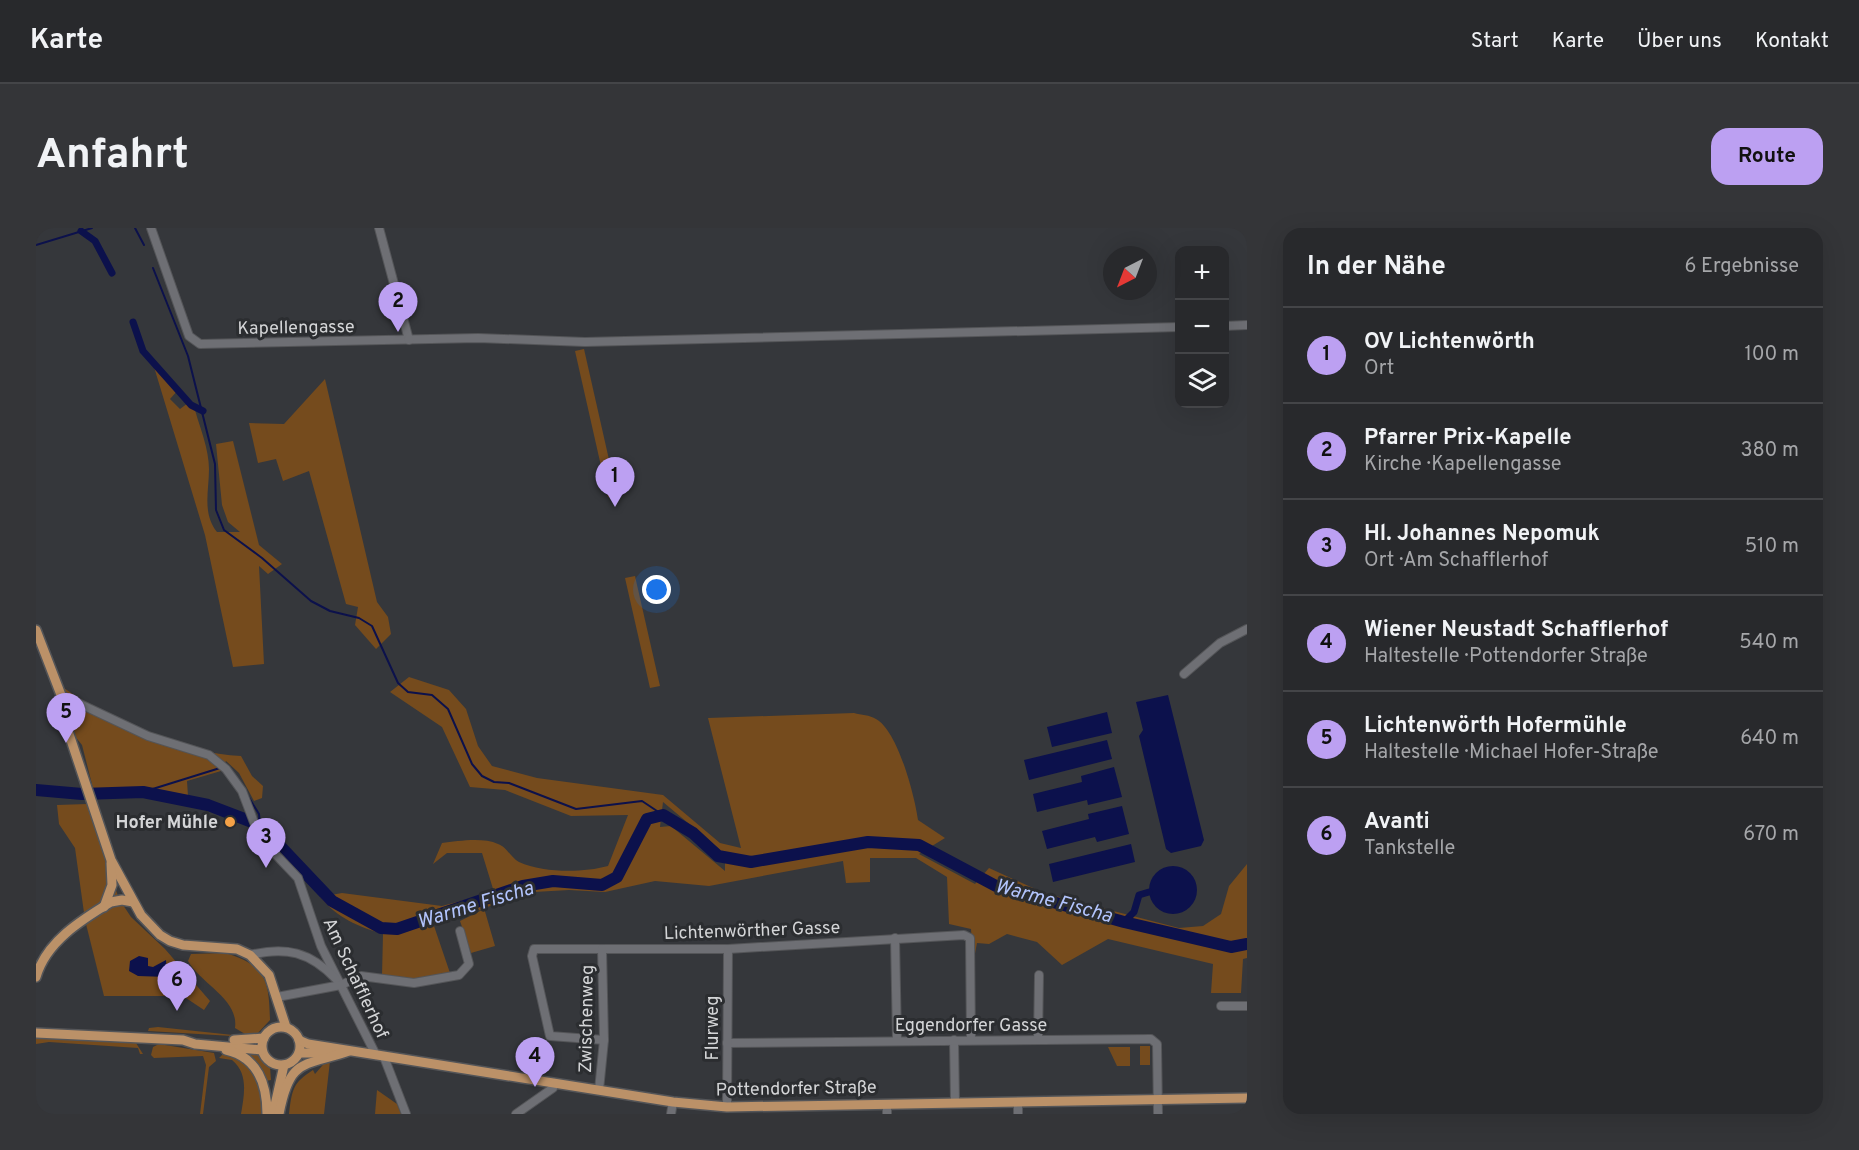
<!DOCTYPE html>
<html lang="de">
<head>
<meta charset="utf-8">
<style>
	:root { --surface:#28292c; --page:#343538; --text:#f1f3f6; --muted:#a5a6a9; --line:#444548; --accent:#bca0f2 }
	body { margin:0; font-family:Overpass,sans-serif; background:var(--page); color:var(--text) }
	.controls { position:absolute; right:18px; top:18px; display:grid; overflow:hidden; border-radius:12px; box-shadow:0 6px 24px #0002 }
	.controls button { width:54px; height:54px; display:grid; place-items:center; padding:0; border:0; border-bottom:2px solid var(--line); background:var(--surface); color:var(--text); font:30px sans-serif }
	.compass { position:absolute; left:1067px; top:18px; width:54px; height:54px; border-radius:50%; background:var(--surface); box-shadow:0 6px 24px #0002; rotate:222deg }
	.you { position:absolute; left:621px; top:362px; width:21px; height:21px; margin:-15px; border:4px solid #fff; border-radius:50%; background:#1a73e8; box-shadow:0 0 0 9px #1a73e833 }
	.badge { display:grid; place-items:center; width:39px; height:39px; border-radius:50%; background:var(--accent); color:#111; font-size:20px; font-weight:700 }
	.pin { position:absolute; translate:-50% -50px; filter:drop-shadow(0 2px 3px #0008) }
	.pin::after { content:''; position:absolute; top:32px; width:21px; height:18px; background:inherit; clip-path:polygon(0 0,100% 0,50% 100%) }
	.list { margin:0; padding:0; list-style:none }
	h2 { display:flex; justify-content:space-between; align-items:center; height:78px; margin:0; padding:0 24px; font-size:26px }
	h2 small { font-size:20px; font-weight:400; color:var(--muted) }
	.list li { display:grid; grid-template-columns:39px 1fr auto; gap:18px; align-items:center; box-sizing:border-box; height:96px; padding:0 24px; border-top:2px solid var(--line) }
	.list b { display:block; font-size:22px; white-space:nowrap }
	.list p { margin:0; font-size:20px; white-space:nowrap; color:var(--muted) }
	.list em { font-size:20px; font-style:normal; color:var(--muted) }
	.icon { flex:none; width:33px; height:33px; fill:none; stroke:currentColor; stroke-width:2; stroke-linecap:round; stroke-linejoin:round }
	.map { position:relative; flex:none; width:1211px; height:886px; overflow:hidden; border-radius:18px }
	header { display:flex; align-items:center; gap:36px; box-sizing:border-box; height:84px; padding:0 30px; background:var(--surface); border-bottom:2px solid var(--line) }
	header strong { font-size:28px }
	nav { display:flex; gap:33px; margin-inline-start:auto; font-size:21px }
	.intro { display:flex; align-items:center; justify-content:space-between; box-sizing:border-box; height:144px; padding:0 36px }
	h1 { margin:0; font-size:42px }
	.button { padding:15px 27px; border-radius:18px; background:var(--accent); color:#111; font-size:21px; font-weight:700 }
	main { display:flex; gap:36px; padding:0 36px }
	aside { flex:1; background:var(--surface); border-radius:18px; box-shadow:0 6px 24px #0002 }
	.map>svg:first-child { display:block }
	.green { fill:#754b1d; fill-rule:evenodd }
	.water { fill:#0c114c }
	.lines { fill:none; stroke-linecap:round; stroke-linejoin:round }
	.stream { stroke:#0c114c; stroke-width:2 }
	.canal { stroke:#0c114c; stroke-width:7 }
	.river { stroke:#0c114c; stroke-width:12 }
	.minor-casing { stroke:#545558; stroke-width:10 }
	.major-casing { stroke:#545558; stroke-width:12 }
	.minor { stroke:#6e6f74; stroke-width:8 }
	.major { stroke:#bb9168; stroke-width:9 }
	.poi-dot { fill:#f6a247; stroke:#2b2d30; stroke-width:2 }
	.labels { text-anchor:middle; stroke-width:6; stroke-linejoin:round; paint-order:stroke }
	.street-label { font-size:18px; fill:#d4d5d7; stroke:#2b2d30 }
	.poi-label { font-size:18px; font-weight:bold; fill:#d4d5d7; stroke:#2b2d30; text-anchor:end }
	.water-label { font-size:20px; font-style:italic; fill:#b2c4fd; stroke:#2b2d30 }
</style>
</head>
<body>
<header>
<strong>Karte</strong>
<nav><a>Start</a><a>Karte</a><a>Über uns</a><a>Kontakt</a></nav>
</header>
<div class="intro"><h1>Anfahrt</h1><a class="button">Route</a></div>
<main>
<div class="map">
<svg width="1211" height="886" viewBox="0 0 1211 886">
	<rect width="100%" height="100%" fill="#35373b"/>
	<g class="green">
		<path d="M548,121L581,267L572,269L539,123Z"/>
		<path d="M118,139L142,162L134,171L144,181L152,175L159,182C164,200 173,221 173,241C173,263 166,285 181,304H204L192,294L186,277L180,216L197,213L223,317L246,336L232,346L223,338L228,436L197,439L169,307Z"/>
		<path d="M289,151L341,374L352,389L355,406L340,421L319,397L322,379L310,376L273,243L247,253L240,231L222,235L213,195L248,196Z"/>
		<path d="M599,348L624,458L614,460L589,350Z"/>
		<path d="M373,449L413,462L430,481L442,518L456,538L501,550L627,567L684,615L705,620L672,490L818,485C825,487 834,487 840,491C862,503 879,569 882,592L909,610L883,626L939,656L953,640L1008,665L1143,700L1167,698L1185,686L1193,658L1211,636V730L1207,731L1205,765H1175L1177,736L1072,711L1026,737L1001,714L971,706L953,716L941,715L937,736L935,701L913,696L911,649L880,630H834V654L810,655L807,633L673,658L619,653L569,664L533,662L498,664L448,680L459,718L435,725L424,693L448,681L397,695L414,745L380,752L346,748L347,706C321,698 303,691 284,669L306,665L406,678L458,664L446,625H411L397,636L406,615C422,613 447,609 462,616C471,619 475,630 483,634C508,645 546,645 572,638L592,587L535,588L469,562L434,559L406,499L354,464ZM627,574L689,626V643L635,598L624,599Z"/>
		<path d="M28,460C74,493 148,526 205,528L216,548L227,558L226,570L218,573L203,545L190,533L185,543L151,553L152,568L105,562L57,560L46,517L38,507Z"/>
		<path d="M51,576L83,671L95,689L129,721L174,773L168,782L147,768H68L49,692L39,620L23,596L21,577Z"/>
		<path d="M189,725C230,737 233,752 234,792L221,806H209L199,800C203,771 165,756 152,733L155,726Z"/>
		<path d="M122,799L197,807L196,808L112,803L113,800Z"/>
		<path d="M0,808L100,815L107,826H104L102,820L13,814L0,816Z"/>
		<path d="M123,816L178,825L180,833L173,839L167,886H164L170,837L167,828L118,830L115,827L117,819Z"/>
		<rect x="1104" y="818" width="10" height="19"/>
		<path d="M1072,819H1094V838H1081Z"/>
		<path d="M206,824L224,826L234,839L235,852L230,853Z"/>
		<path d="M188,825C223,838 224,852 228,886H205C208,867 213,846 196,832L183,830Z"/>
		<path d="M292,831L294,833L288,886H253C256,863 256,855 277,842L279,846Z"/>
		<path d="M341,862L361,876L365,886H339Z"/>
	</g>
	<g class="water">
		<path d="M1132,467L1168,612L1165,618L1135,625L1130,621L1103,508L1107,502L1100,474Z"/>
		<path d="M1071,484L1076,505L1016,519L1011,499Z"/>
		<path d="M1071,512L1076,531L993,552L988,532Z"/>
		<path d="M1078,539L1086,569L1052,577L1051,572L1001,584L997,566L1046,554L1045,548Z"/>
		<path d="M1086,578L1093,606L1061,614L1059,609L1011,621L1006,603L1053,591L1052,586Z"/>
		<path d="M1095,616L1099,634L1017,654L1013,636Z"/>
		<circle cx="1137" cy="662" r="24"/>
		<path d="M103,728L112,730V738L117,739L130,732L131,749L102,748L93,743L94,733Z"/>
	</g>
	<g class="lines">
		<g class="stream">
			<path d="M99,0L108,17"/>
			<path d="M0,17L56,0"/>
			<path d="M117,40L152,128L179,236L180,282L188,302L226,330L275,373L294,383L323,390L336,398L362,455L372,464L396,467L412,481L436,536L446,548L458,554L473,555L540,581L606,573L627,587"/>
			<path d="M195,542L206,557"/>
			<path d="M107,564L184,540"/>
			<path d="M210,565L223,586L224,597"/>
		</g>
		<g class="canal">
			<path d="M45,3L59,13L76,45"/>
			<path d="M97,94L107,123L155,177L167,183"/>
			<path d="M1088,694L1098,684L1103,667L1113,664"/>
		</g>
		<path class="river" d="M0,562L46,566L107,564L172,577L224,597L296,673L345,700L361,701L487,658L517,653L566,657L581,649L611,591L627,587L657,605L682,628L715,634L832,614L883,617L960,658L1088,694L1195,719L1211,716"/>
		<g class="minor-casing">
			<g id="minor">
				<path d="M115,0L153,108L164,116L442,110L549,114L1144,99"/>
				<path d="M343,0L373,112"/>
				<path d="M1188,98L1211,97"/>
				<path d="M1148,446L1184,415L1211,401"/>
				<path d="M25,467L112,508L173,527L190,541L206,563L224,610L262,650L285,718L340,827"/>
				<path d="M859,710L861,812"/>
				<path d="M214,727C250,718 274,724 300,751"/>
				<path d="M241,769L305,757L325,748L378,755L423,747L433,736L424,703"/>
				<path d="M1185,778H1211"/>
				<path d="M568,812L514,808L496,728L498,721H692L928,707L934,710L935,812"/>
				<path d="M918,812L919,875"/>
				<path d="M1002,812L1003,747"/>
				<path d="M691,815L1115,811L1121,816L1122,886"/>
				<path d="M348,829L370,886"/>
				<path d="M563,862L568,812L566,721"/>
				<path d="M982,874V886"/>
				<path d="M851,876V886"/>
				<path d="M691,879L692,721"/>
				<path d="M480,886L517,860L519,855"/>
				<path d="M635,886L637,874"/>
			</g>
		</g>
		<g class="major-casing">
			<g id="major">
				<path d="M0,402L25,467L31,500L75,632L105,687L124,707L134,713L147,717L201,721L214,727L233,747L250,799"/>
				<path d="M68,679L76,657L75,635"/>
				<path d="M0,749C10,714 45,692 75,674L86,672L97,674"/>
				<circle cx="245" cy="818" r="19"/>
				<path d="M0,805L147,812L159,816L226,822"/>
				<path d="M198,812L228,810"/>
				<path d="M263,812L272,816L637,874L691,879L1211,870"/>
				<path d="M190,822C222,829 231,857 231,886"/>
				<path d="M263,825H293"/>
				<path d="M237,886L248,837"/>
				<path d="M243,886C254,829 267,839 313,823"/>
			</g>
		</g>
		<use href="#minor" class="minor"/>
		<use href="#major" class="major"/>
	</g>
	<circle class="poi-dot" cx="194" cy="594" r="6"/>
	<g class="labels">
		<g class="street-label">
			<text transform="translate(260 99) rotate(-1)" y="6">Kapellengasse</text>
			<text transform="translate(716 702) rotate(-2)" y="6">Lichtenwörther Gasse</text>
			<text transform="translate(320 750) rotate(65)" y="6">Am Schafflerhof</text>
			<text transform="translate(550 791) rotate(-89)" y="6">Zwischenweg</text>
			<text x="935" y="803">Eggendorfer Gasse</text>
			<text transform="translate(676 800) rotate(-90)" y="6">Flurweg</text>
			<text transform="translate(760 860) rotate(-1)" y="6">Pottendorfer Straße</text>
		</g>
		<g class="poi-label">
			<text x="182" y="600">Hofer Mühle</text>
		</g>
		<g class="water-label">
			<text transform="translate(1018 672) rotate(15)" y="7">Warme Fischa</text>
			<text transform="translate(439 676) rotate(-17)" y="7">Warme Fischa</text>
		</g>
	</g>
</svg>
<div class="controls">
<button>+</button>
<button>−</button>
<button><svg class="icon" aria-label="layers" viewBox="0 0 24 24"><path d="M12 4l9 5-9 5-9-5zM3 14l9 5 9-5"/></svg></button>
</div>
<svg class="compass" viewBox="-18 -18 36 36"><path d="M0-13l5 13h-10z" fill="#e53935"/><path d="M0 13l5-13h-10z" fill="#a5a6a9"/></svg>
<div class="you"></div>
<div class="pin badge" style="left:579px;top:279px">1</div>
<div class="pin badge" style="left:362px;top:104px">2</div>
<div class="pin badge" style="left:230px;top:640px">3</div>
<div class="pin badge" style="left:499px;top:859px">4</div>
<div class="pin badge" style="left:30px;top:515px">5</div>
<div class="pin badge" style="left:141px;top:783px">6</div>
</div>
<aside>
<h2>In der Nähe<small>6 Ergebnisse</small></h2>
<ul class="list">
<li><span class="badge">1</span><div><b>OV Lichtenwörth</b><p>Ort</p></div><em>100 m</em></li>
<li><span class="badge">2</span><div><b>Pfarrer Prix-Kapelle</b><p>Kirche · Kapellengasse</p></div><em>380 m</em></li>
<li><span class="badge">3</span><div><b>Hl. Johannes Nepomuk</b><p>Ort · Am Schafflerhof</p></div><em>510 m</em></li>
<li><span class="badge">4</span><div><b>Wiener Neustadt Schafflerhof</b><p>Haltestelle · Pottendorfer Straße</p></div><em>540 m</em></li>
<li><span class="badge">5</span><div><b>Lichtenwörth Hofermühle</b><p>Haltestelle · Michael Hofer-Straße</p></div><em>640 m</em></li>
<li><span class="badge">6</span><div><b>Avanti</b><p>Tankstelle</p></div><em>670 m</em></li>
</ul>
</aside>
</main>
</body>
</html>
